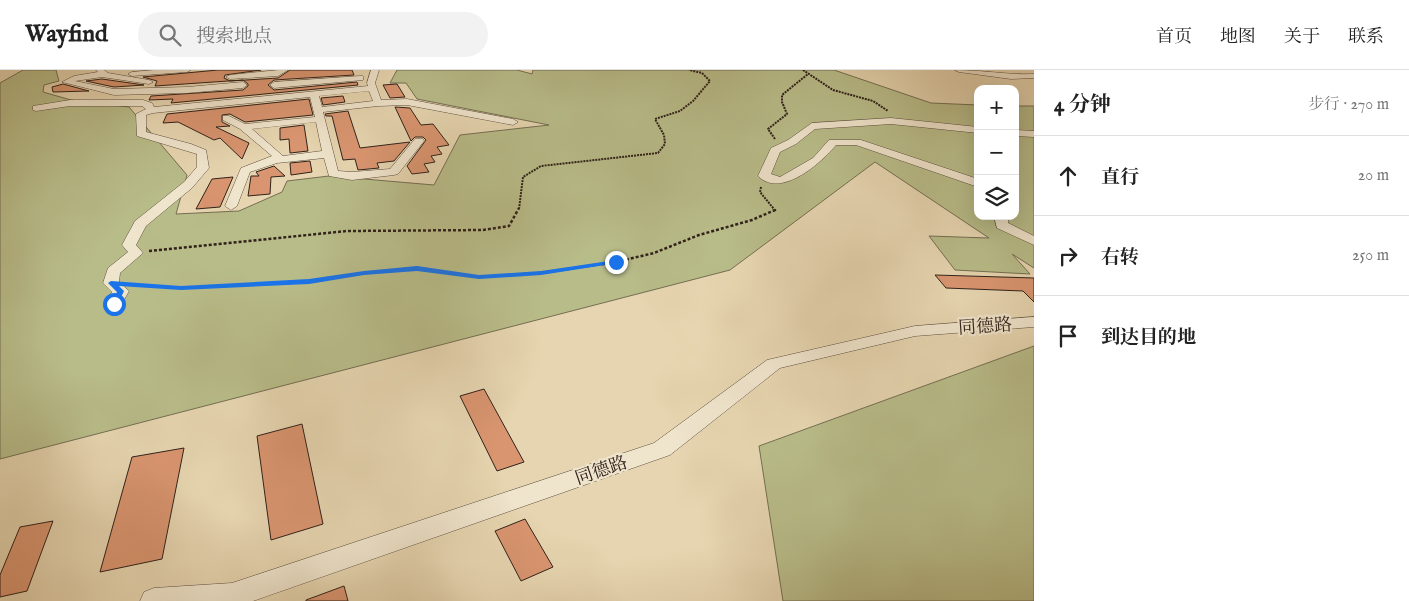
<!DOCTYPE html>
<html lang="zh">
<head>
<meta charset="utf-8">
<style>
	:root { --surface:#fff; --page:#f2f2f2; --text:#222; --muted:#767676; --line:#e0e0e0 }
	body { margin:0; font-family:"IM FELL English","Noto Serif SC",serif; background:var(--page); color:var(--text) }
	.controls { position:absolute; right:15px; top:15px; display:grid; overflow:hidden; border-radius:10px; box-shadow:0 5px 20px #0002 }
	.controls button { width:45px; height:45px; display:grid; place-items:center; padding:0; border:0; border-bottom:1px solid var(--line); background:var(--surface); color:var(--text); font:25px sans-serif }
	.stop { position:absolute; width:15px; height:15px; margin:-11px; border:4px solid #1a73e8; border-radius:50%; background:#fff }
	.stop.end { background:#1a73e8; border-color:#fff; box-shadow:0 1px 5px #0008 }
	.list { margin:0; padding:0; list-style:none }
	h2 { display:flex; justify-content:space-between; align-items:center; height:65px; margin:0; padding:0 20px; font-size:21px }
	h2 small { font-size:16px; font-weight:400; color:var(--muted) }
	.list li { display:grid; grid-template-columns:32px 1fr auto; gap:15px; align-items:center; box-sizing:border-box; height:80px; padding:0 20px; border-top:1px solid var(--line) }
	.list b { display:block; font-size:19px; white-space:nowrap }
	.list em { font-size:16px; font-style:normal; color:var(--muted) }
	.icon { flex:none; width:28px; height:28px; fill:none; stroke:currentColor; stroke-width:2; stroke-linecap:round; stroke-linejoin:round }
	.map { position:relative; flex:none; width:1034px; height:531px; overflow:hidden }
	header { display:flex; align-items:center; gap:30px; box-sizing:border-box; height:70px; padding:0 25px; background:var(--surface); border-bottom:1px solid var(--line) }
	header strong { font-size:24px }
	nav { display:flex; gap:28px; margin-inline-start:auto; font-size:18px }
	.search { width:350px; height:45px; background:var(--page); display:flex; align-items:center; gap:12px; box-sizing:border-box; padding:0 18px; border-radius:28px; color:var(--muted); font-size:19px }
	main { display:flex }
	aside { flex:1; background:var(--surface) }
	.map>svg:first-child { display:block }
	.green { fill:#b8bc89; stroke:#746e52 }
	.building { fill:#d99570; stroke:#30211a }
	.lines { fill:none; stroke-linecap:round; stroke-linejoin:round }
	.minor-casing { stroke:#5e4e40; stroke-width:1 }
	.path-far1 { stroke:#30211a; stroke-width:2; stroke-dasharray:2 1; stroke-linecap:butt }
	.path { stroke:#30211a; stroke-width:2.5; stroke-dasharray:3 2; stroke-linecap:butt }
	.minor { fill:#efe4cc; fill-rule:evenodd }
	.route { fill:#1a73e8 }
	.labels { text-anchor:middle; stroke-width:4.5; stroke-linejoin:round; paint-order:stroke }
	.near-street-label { font-size:18px; fill:#30211a; stroke:#efe4cc }
</style>
</head>
<body>
<header>
<strong>Wayfind</strong>
<div class="search"><svg class="icon" aria-label="search" viewBox="0 0 24 24"><circle cx="10" cy="10" r="6"/><path d="M15 15l6 6"/></svg>搜索地点</div>
<nav><a>首页</a><a>地图</a><a>关于</a><a>联系</a></nav>
</header>
<main>
<div class="map">
<svg width="1034" height="531" viewBox="0 0 1034 531">
	<rect width="100%" height="100%" fill="#e6d5b0"/>
	<filter id="stains"><feTurbulence type="fractalNoise" baseFrequency=".004" numOctaves="4"/><feColorMatrix values="0 0 0 0 .2 0 0 0 0 .09 0 0 0 0 .02 0 0 0 .5 -.17"/></filter>
	<radialGradient id="worn" r=".72"><stop offset=".6" stop-color="#630" stop-opacity="0"/><stop offset="1" stop-color="#630" stop-opacity=".3"/></radialGradient>
	<g class="green">
		<path d="M23,0H56L59,11L44,15L43,22L71,30L129,37L187,105L176,144L239,141L282,122L287,111L329,106L434,115L460,65L549,55L417,29L406,13H390L397,0H517L532,4L533,0H834L931,33L978,35V146H1015V36H1034V198L1012,184L1030,204L955,200L929,166L989,168L875,92L730,200L0,389V13Z"/>
		<path d="M1034,276V531H783L759,376Z"/>
	</g>
	<g class="building">
		<path d="M218,0H261L225,5L224,8L230,11L278,8L290,0H352L354,5L274,10L268,15L274,20L357,12L358,15L171,33L173,29L149,30L151,26L243,20L248,16V14L243,10L155,16L157,11L143,7Z"/>
		<path d="M102,9L144,15L114,17L86,11Z"/>
		<path d="M63,14L89,21L53,22L52,17Z"/>
		<path d="M397,14L405,27L390,28L383,15Z"/>
		<path d="M343,26L345,32L323,35L321,28Z"/>
		<path d="M309,29L313,45L245,52L230,44L222,45V52L230,56L216,57L249,73L242,89L220,68L214,70L178,52L163,53L167,44Z"/>
		<path d="M395,37L410,38L421,55L433,54L449,75L437,77L442,84L431,86L435,92L424,94L429,102L412,104L407,96L426,70L423,67H415L411,71Z"/>
		<path d="M348,41L360,78L410,72L394,91L377,93L379,98L358,100L355,89L343,90L332,46H326L325,44Z"/>
		<path d="M304,55L308,81L290,83L289,69L280,70V58Z"/>
		<path d="M310,91L312,102L291,105L290,93Z"/>
		<path d="M274,96L285,106L271,107L270,124L248,126L251,106H259L256,102Z"/>
		<path d="M233,107L220,137L196,139L212,109Z"/>
		<path d="M935,205L1034,208V232L1023,221L946,218Z"/>
		<path d="M484,319L524,392L497,401L460,326Z"/>
		<path d="M302,354L323,454L271,470L257,366Z"/>
		<path d="M184,378L162,489L100,502L132,387Z"/>
		<path d="M525,449L553,497L521,511L495,461Z"/>
		<path d="M53,451L27,521L0,527V505L20,457Z"/>
		<path d="M344,516L348,531H306V530Z"/>
	</g>
	<g class="lines">
		<g class="minor-casing">
			<g id="minor">
				<path d="M96,0H104L108,3L149,10L153,12L149,14L102,7L75,11L114,19L187,17L243,12L247,15L243,18L187,23L114,25L62,12L74,6L98,2Z"/>
				<path d="M154,0H191L187,2L132,6L128,4L132,2Z"/>
				<path d="M279,0H288L278,6L230,9L226,7L230,5Z"/>
				<path d="M371,0H379L375,13L381,30L407,29L513,49L518,52L513,55L407,35L378,36L323,42L338,101L352,102L390,99L415,69H423L424,71L398,104L394,105L352,110L329,106L324,88L277,93L250,102L237,136L231,140L225,136L241,98L272,86L240,59L223,50V46H229L245,54L315,47L310,27L153,43L146,45V62L191,74L206,80L209,98L192,118L146,156L136,175L143,183L120,203L119,212L129,221L120,237H108L106,234L112,222L103,213L108,198L128,182L122,175L135,151L184,112L197,97V84L137,66L136,44L146,39L142,36H70L36,41L33,40V36L70,30H143L152,33L154,37L368,16L367,13ZM369,21L373,31L322,37L319,26ZM316,52L322,81L283,86L252,59Z"/>
				<path d="M955,0C982,0 1007,5 1034,4V8L1011,9L959,2Z"/>
				<path d="M360,6H363V10L274,18L270,15L274,12Z"/>
				<path d="M891,48L978,57V63L891,54L815,59L796,74L780,82L771,104L780,107L813,88L829,70H861L978,109V117L856,75H836C821,93 781,129 758,106L771,78L788,70L812,53Z"/>
				<path d="M1015,60L1034,61V67L1015,66Z"/>
				<path d="M994,146H1008V153L1034,166V175L997,158Z"/>
				<path d="M1034,247V257L915,266L780,298L670,385L253,531H140L144,522L154,518L232,513L654,373L767,290L915,256Z"/>
			</g>
		</g>
		<g class="path-far1">
			<path d="M803,0L833,20L873,31L888,41"/>
			<path d="M775,69L768,59L787,44L782,32V25L808,4"/>
			<path d="M761,117L760,122L774,139"/>
			<path d="M519,139L523,107L541,96L658,83L665,74L664,65L655,49L680,41L693,31L710,11L702,3L689,0"/>
		</g>
		<g class="path">
			<path d="M149,181L347,161L483,160L509,156L519,138"/>
			<path d="M134,215L181,218L309,212L364,203L417,198L479,207L541,203L616,192L654,183L699,165L752,150L775,140L773,138"/>
		</g>
		<use href="#minor" class="minor"/>
	</g>
	<path class="route" d="M616,190L619,192L618,193L541,205L479,209L417,201L364,205L309,214L181,220L119,216L124,221L118,234L114,237L111,234L117,222L108,213L111,211L181,216L309,209L364,201L417,196L479,205L541,201Z"/>
	<g class="labels">
		<g class="near-street-label">
			<text transform="translate(985 256) rotate(-4)" y="6">同德路</text>
			<text transform="translate(601 400) rotate(-19)" y="6">同德路</text>
		</g>
	</g>
	<rect width="100%" height="100%" filter="url(#stains)"/>
	<rect width="100%" height="100%" fill="url(#worn)"/>
</svg>
<div class="controls">
<button>+</button>
<button>−</button>
<button><svg class="icon" aria-label="layers" viewBox="0 0 24 24"><path d="M12 4l9 5-9 5-9-5zM3 14l9 5 9-5"/></svg></button>
</div>
<div class="stop" style="left:114px;top:234px"></div>
<div class="stop end" style="left:616px;top:192px"></div>
</div>
<aside>
<h2>4 分钟<small>步行 · 270 m</small></h2>
<ul class="list">
<li><svg class="icon" aria-label="ahead" viewBox="0 0 24 24"><path d="M12 20V5M6 11l6-6 6 6"/></svg><div><b>直行</b></div><em>20 m</em></li>
<li><svg class="icon" aria-label="right" viewBox="0 0 24 24"><path d="M7 20v-9h11M14 6l5 5-5 5"/></svg><div><b>右转</b></div><em>250 m</em></li>
<li><svg class="icon" aria-label="arrive" viewBox="0 0 24 24"><path d="M6 21V4h12l-3 4 3 4H6"/></svg><div><b>到达目的地</b></div></li>
</ul>
</aside>
</main>
</body>
</html>
